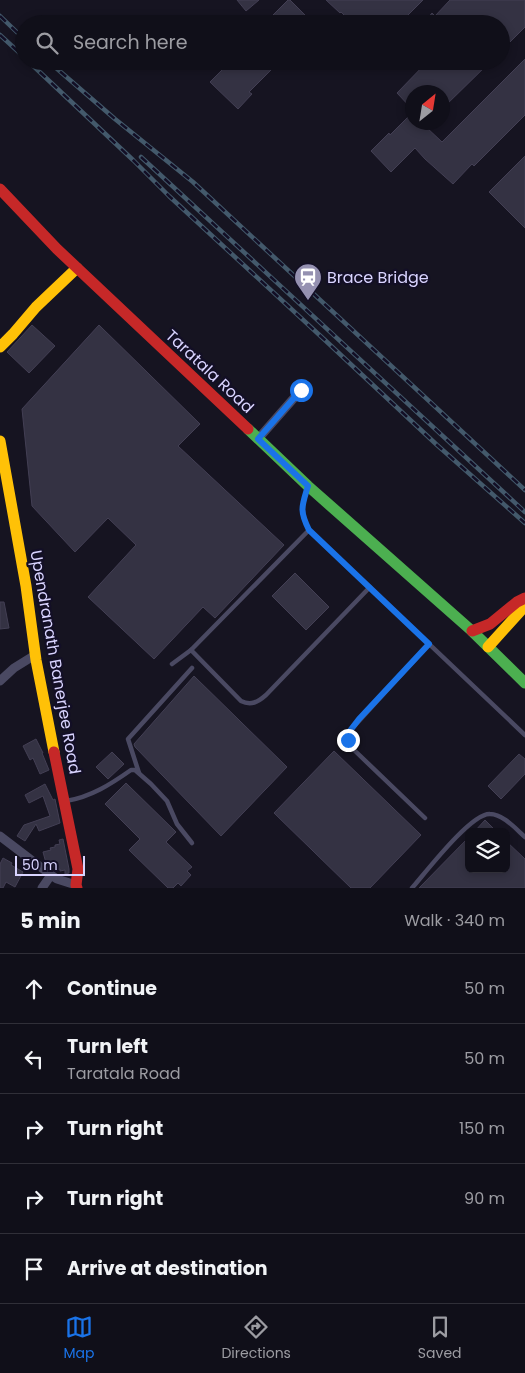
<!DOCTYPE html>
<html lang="en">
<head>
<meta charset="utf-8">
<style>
	:root { --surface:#100f19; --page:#1e1d26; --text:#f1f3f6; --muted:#9c9ca2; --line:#302f38; --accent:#1a73e8 }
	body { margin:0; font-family:Poppins,sans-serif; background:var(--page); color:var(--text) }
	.controls { position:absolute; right:15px; bottom:15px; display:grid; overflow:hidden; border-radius:8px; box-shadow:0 2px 8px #0003 }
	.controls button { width:45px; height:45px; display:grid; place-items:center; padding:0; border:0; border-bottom:1px solid var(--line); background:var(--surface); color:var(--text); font:25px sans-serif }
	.compass { position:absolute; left:405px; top:85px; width:45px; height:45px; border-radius:50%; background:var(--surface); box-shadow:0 2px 8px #0003; rotate:30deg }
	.scale { position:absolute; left:15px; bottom:12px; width:70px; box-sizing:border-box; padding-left:5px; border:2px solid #d9d4ff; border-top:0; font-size:14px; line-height:18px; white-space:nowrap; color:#d9d4ff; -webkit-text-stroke:4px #130f26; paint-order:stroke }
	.stop { position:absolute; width:15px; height:15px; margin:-11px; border:4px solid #1a73e8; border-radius:50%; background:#fff }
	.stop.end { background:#1a73e8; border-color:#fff; box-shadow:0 1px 5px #0008 }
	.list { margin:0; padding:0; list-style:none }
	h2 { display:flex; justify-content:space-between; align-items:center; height:65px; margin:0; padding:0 20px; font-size:21px }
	h2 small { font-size:16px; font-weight:400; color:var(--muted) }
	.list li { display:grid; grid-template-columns:32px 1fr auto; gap:15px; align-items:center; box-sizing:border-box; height:70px; padding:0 20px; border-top:1px solid var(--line) }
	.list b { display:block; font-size:19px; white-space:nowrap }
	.list p { margin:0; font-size:16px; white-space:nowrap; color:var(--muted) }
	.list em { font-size:16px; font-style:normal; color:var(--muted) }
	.icon { flex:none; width:28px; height:28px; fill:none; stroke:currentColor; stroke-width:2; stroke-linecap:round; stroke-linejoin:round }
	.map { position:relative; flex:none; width:525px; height:888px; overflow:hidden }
	.search { position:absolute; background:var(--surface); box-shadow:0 2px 8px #0003; left:15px; right:15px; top:15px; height:55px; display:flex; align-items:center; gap:12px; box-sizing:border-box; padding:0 18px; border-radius:28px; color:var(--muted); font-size:19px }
	.sheet { height:415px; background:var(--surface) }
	nav { display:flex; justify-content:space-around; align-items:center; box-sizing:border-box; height:70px; border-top:1px solid var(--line); background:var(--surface); font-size:14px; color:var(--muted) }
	nav a { display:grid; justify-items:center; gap:2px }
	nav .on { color:var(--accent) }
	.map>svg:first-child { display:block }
	.building { fill:#343243; stroke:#433f54 }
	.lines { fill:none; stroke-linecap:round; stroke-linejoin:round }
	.lane { stroke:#4a4962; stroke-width:4.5 }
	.street { stroke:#4a4962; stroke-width:9 }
	.fast { stroke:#4caf50; stroke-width:11 }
	.slow { stroke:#ffc107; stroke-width:11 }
	.jam { stroke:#c62828; stroke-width:11 }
	.rail-casing { stroke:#43596b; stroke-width:4.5 }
	.rail { stroke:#130f26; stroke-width:2.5; stroke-dasharray:8; stroke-linecap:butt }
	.route { stroke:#1a73e8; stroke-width:6 }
	.labels { text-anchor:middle; stroke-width:4.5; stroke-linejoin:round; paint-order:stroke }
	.poi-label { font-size:16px; fill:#d9d4ff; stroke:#130f26; text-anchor:start }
	.street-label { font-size:16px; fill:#d9d4ff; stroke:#130f26 }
</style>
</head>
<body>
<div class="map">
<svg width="525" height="888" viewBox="0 0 525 888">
	<rect width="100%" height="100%" fill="#161421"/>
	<g class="building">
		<path d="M237,0H259L246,11Z"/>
		<path d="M288,0H290L314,24H264Z"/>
		<path d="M326,0H423L399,24H353L341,12L340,13Z"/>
		<path d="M450,0H525V27L501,51V24H455L448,18L443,24H423L432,13L435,16Z"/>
		<path d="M525,59V115L474,166L472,164L453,184L425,159L415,148L391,172L371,151L389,133L390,135L412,113V122H429L425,126L442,142Z"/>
		<path d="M231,61H280L249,92L252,94L238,109L210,82Z"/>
		<path d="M428,61H491L442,109V92H412V109L397,93Z"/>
		<path d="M525,156V228L489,192Z"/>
		<path d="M32,325L55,346L29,373L7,352Z"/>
		<path d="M99,325L200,424L178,446L284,545L215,618L203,607L154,659L88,597L136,545L108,518L75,552L32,506L22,409Z"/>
		<path d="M295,573L329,607L306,630L272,596Z"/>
		<path d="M0,602H4L9,628L0,629Z"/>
		<path d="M194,676L287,767L221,836L135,747L134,744Z"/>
		<path d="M36,739L43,753H42L49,770L40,774L33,758L30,760L23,746Z"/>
		<path d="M334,751L421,835L370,888H351L274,813Z"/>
		<path d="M112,752L124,764L108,779L96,767Z"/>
		<path d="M519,754L525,759V774L501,799L488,786Z"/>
		<path d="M126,783L176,832L166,842L192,867L187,871L191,875L181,886L178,883L173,888H168L129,850L140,839L105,804Z"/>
		<path d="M45,784L53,800L55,799L60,823L39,831L36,824L25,841L17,836L24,825L50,816L43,796L29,803L25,795Z"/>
		<path d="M485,820L497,832H474Z"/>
		<path d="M469,837V869H506V841L525,859V888H419Z"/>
		<path d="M63,839L69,869V873L65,874V870L60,871V869L56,870L55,867H53V865L49,866L46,863L43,852L51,850L50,848L55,847V845L60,844L59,840Z"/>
		<path d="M3,858L12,863L11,865L23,872L15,887L6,882L3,888H0V864Z"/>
	</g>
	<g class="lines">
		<g class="lane">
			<path d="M307,489C301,508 300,512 309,530L525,735"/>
			<path d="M191,650L241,701C251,706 258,702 266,695L370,587"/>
			<path d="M172,664L191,650L309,530"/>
			<path d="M139,773L128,739L192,668"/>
			<path d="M66,801C91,797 111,784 131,770H135L151,784L167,801L177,824L192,843"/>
			<path d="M425,818L353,749L348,740L349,732L429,644"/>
			<path d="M412,888C426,872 471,813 490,814C503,814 516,829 525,837"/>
		</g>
		<g class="street">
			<path d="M258,439L301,390"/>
			<path d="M0,681L14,668L35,655"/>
			<path d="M0,836L51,875L57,879L76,885"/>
			<path d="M42,888L51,875"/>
		</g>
		<path class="fast" d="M248,429L308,486L472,631L525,683"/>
		<g class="slow">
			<path d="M0,347L13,334L36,307L77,268"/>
			<path d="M0,441L26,586L36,660L54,752"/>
			<path d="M488,647L525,606"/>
		</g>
		<g class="jam">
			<path d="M0,189L57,249L248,429"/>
			<path d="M472,631L490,624L517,602L525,598"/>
			<path d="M54,752L78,869L76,885L77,888"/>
		</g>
		<g class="rail-casing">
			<g id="rail">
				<path d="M0,16L24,39"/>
				<path d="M0,35L24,57"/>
				<path d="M28,61L133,160L169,196L327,342L437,445L525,523"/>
				<path d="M48,61L115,119L193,182L525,490"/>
				<path d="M141,157L525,512"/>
			</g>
		</g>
		<use href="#rail" class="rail"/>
	</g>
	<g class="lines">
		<path class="route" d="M301,390L258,439L308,486C302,506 299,510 309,530L429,644L359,719L349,732L348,740"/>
	</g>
	<defs>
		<g id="station-pin" transform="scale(1.4375)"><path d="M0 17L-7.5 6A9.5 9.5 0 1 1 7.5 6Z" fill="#9591b1" stroke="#130f26"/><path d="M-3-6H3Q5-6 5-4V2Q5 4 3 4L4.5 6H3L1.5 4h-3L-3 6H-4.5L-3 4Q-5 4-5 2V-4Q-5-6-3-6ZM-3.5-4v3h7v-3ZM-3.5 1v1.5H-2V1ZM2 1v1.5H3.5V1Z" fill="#fff"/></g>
	</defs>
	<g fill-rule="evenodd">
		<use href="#station-pin" x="308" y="277"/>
	</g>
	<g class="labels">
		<g class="poi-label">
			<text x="327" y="283">Brace Bridge</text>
		</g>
		<g class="street-label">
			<text transform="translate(210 371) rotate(43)" y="6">Taratala Road</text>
			<text transform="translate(56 662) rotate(80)" y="6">Upendranath Banerjee Road</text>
		</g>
	</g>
</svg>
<div class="controls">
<button><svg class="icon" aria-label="layers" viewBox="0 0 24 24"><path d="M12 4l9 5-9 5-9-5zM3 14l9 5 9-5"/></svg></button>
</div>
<svg class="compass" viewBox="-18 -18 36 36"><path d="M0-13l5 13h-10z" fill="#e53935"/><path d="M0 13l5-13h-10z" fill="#9c9ca2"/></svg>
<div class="scale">50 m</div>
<div class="stop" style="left:301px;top:390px"></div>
<div class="stop end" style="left:348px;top:740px"></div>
<div class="search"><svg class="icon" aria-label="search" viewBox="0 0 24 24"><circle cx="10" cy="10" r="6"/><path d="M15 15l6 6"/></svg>Search here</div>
</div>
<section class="sheet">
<h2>5 min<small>Walk · 340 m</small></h2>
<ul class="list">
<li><svg class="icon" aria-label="ahead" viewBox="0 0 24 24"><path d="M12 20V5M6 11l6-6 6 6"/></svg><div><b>Continue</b></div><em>50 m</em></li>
<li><svg class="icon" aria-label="left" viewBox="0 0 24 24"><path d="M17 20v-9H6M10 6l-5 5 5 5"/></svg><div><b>Turn left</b><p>Taratala Road</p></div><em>50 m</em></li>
<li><svg class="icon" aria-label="right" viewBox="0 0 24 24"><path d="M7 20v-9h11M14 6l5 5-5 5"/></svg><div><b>Turn right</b></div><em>150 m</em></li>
<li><svg class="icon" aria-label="right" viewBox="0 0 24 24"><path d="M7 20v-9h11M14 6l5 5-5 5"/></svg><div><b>Turn right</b></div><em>90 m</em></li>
<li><svg class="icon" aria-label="arrive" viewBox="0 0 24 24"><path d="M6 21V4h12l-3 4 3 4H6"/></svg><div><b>Arrive at destination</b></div></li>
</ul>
</section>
<nav>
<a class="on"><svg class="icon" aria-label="map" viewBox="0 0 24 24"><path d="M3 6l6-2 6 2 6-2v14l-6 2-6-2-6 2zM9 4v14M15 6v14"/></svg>Map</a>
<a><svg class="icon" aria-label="directions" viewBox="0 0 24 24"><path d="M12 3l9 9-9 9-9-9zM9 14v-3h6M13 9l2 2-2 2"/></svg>Directions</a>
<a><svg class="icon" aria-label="saved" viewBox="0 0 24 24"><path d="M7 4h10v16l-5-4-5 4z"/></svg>Saved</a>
</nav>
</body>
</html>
